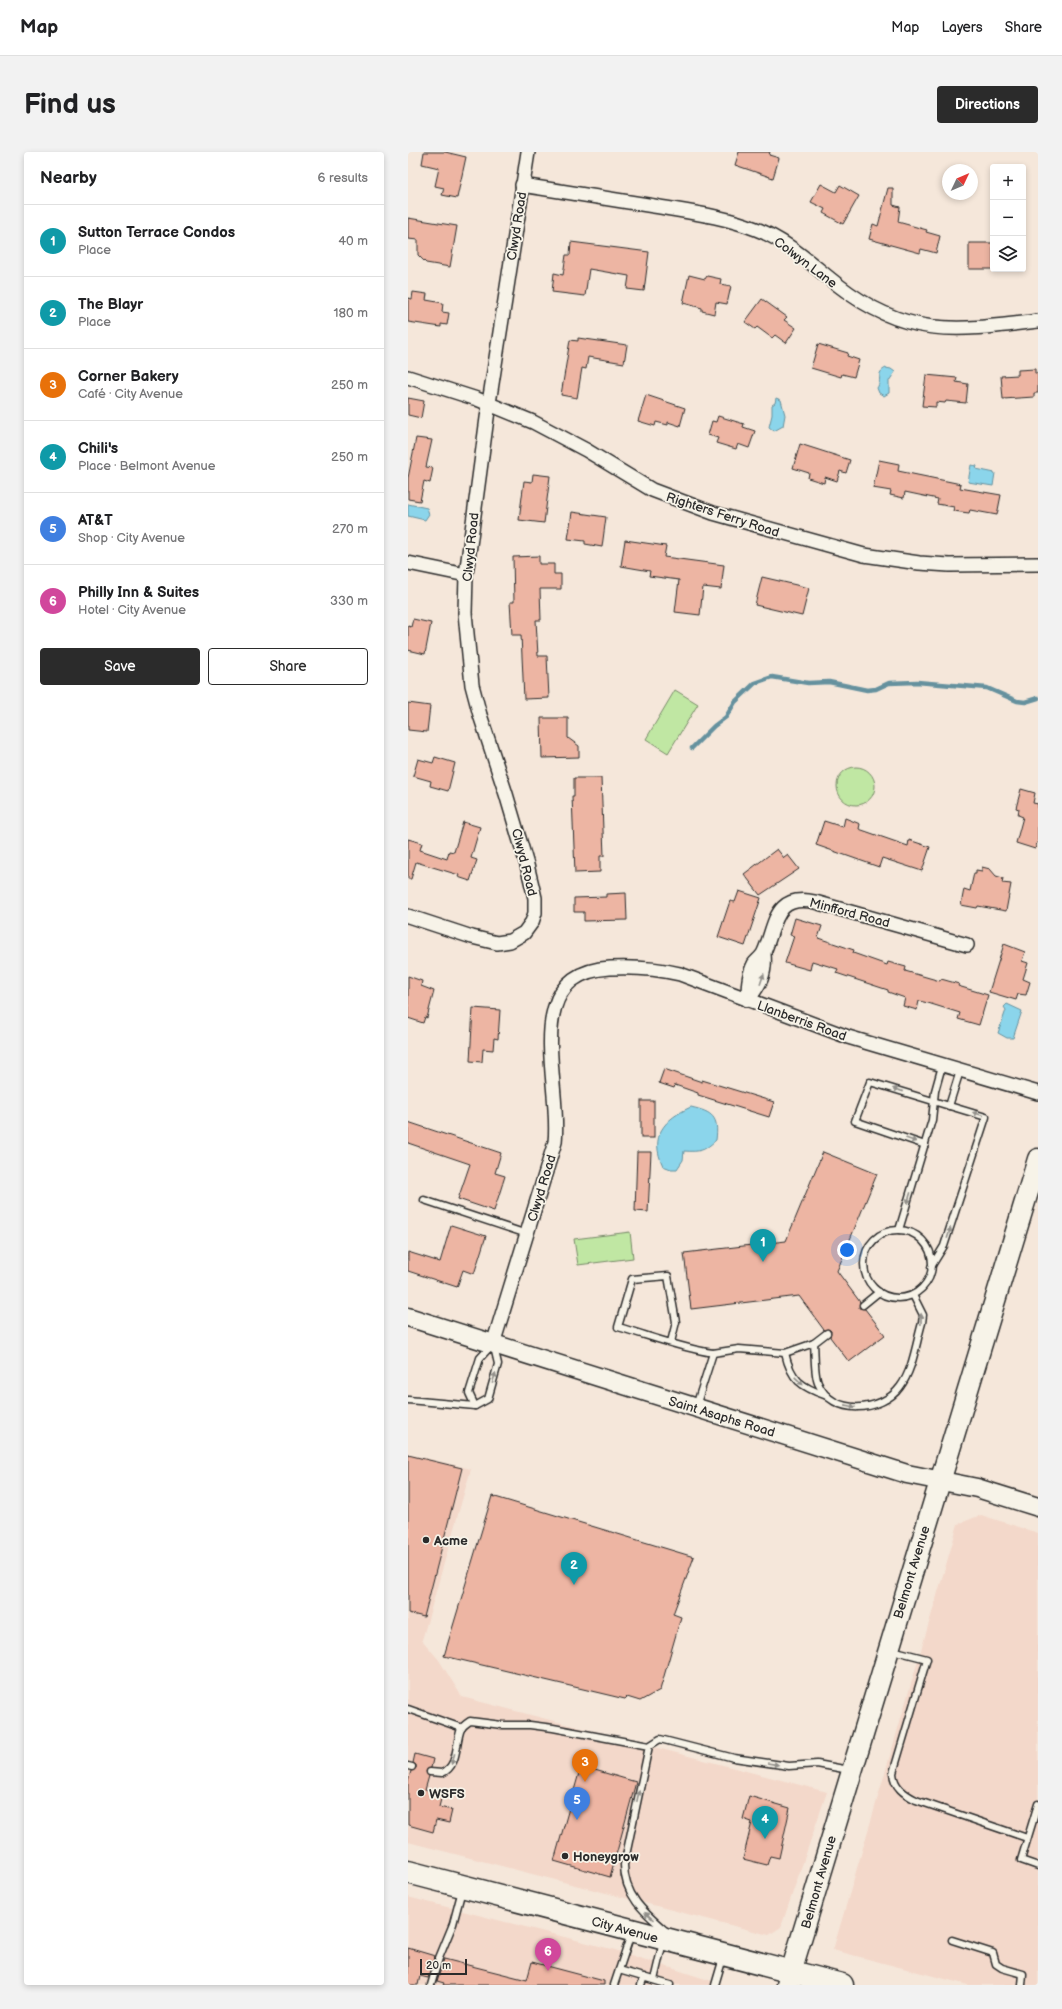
<!DOCTYPE html>
<html lang="en">
<head>
<meta charset="utf-8">
<style>
	:root { --surface:#fff; --page:#f2f2f2; --text:#202124; --muted:#757577; --line:#e0e0e0; --accent:#2b2b2b }
	body { margin:0; font-family:"Balsamiq Sans",sans-serif; background:var(--page); color:var(--text) }
	.controls { position:absolute; right:12px; top:12px; display:grid; overflow:hidden; border-radius:4px; box-shadow:0 2px 6px #0003 }
	.controls button { width:36px; height:36px; display:grid; place-items:center; padding:0; border:0; border-bottom:1px solid var(--line); background:var(--surface); color:var(--text); font:20px sans-serif }
	.compass { position:absolute; left:534px; top:12px; width:36px; height:36px; border-radius:50%; background:var(--surface); box-shadow:0 2px 6px #0003; rotate:46deg }
	.scale { position:absolute; left:12px; bottom:10px; width:47px; box-sizing:border-box; padding-left:4px; border:2px solid #2b2b2b; border-top:0; font-size:11px; line-height:14px; white-space:nowrap; color:#2b2b2b; -webkit-text-stroke:3px #f7f3e8; paint-order:stroke }
	.you { position:absolute; left:439px; top:1098px; width:14px; height:14px; margin:-10px; border:3px solid #fff; border-radius:50%; background:#1a73e8; box-shadow:0 0 0 6px #1a73e833 }
	.badge { display:grid; place-items:center; width:26px; height:26px; border-radius:50%; background:var(--accent); color:#fff; font-size:13px; font-weight:700 }
	.pin { position:absolute; translate:-50% -33px; filter:drop-shadow(0 1px 2px #0008) }
	.pin::after { content:''; position:absolute; top:21px; width:14px; height:12px; background:inherit; clip-path:polygon(0 0,100% 0,50% 100%) }
	.list { margin:0; padding:0; list-style:none }
	h2 { display:flex; justify-content:space-between; align-items:center; height:52px; margin:0; padding:0 16px; font-size:17px }
	h2 small { font-size:13px; font-weight:400; color:var(--muted) }
	.list li { display:grid; grid-template-columns:26px 1fr auto; gap:12px; align-items:center; box-sizing:border-box; height:72px; padding:0 16px; border-top:1px solid var(--line) }
	.list b { display:block; font-size:15px; white-space:nowrap }
	.list p { margin:0; font-size:13px; white-space:nowrap; color:var(--muted) }
	.list em { font-size:13px; font-style:normal; color:var(--muted) }
	.actions { display:flex; gap:8px; padding:12px 16px }
	.actions a { flex:1; padding:9px 0; border:1px solid var(--accent); border-radius:4px; text-align:center; font-size:14px; color:var(--accent) }
	.actions .main { background:var(--accent); color:#fff }
	.icon { flex:none; width:22px; height:22px; fill:none; stroke:currentColor; stroke-width:2; stroke-linecap:round; stroke-linejoin:round }
	.map { position:relative; flex:none; width:630px; height:1833px; overflow:hidden; border-radius:4px }
	header { display:flex; align-items:center; gap:24px; box-sizing:border-box; height:56px; padding:0 20px; background:var(--surface); border-bottom:1px solid var(--line) }
	header strong { font-size:19px }
	nav { display:flex; gap:22px; margin-inline-start:auto; font-size:14px }
	.intro { display:flex; align-items:center; justify-content:space-between; box-sizing:border-box; height:96px; padding:0 24px }
	h1 { margin:0; font-size:28px }
	.button { padding:10px 18px; border-radius:4px; background:var(--accent); color:#fff; font-size:14px; font-weight:700 }
	main { display:flex; gap:24px; padding:0 24px }
	aside { flex:1; background:var(--surface); border-radius:4px; box-shadow:0 2px 6px #0003 }
	.map>svg:first-child { display:block }
	.built { fill:#f3d8ca }
	.green { fill:#c0e7a3; stroke:#768967 }
	.water { fill:#8bd5eb; stroke:#65919e }
	.lines { fill:none; stroke-linecap:round; stroke-linejoin:round }
	.stream { stroke:#65919e; stroke-width:4.5 }
	.building { fill:#edb5a3; stroke:#2b2b2b }
	.lane-casing { stroke:#2b2b2b; stroke-width:9 }
	.street-casing { stroke:#2b2b2b; stroke-width:16 }
	.secondary-casing { stroke:#2b2b2b; stroke-width:21 }
	.primary-casing { stroke:#2b2b2b; stroke-width:23 }
	.highway-casing { stroke:#2b2b2b; stroke-width:25 }
	.lane { stroke:#f7f3e8; stroke-width:6 }
	.street { stroke:#f7f3e8; stroke-width:13 }
	.secondary { stroke:#f7f3e8; stroke-width:18 }
	.primary { stroke:#f7f3e8; stroke-width:20 }
	.highway { stroke:#f7f3e8; stroke-width:22 }
	.oneway { fill:#918f8a }
	.poi-dot { fill:#2b2b2b; stroke:#f7f3e8; stroke-width:1.5 }
	.labels { text-anchor:middle; stroke-width:3.5; stroke-linejoin:round; paint-order:stroke }
	.street-label { font-size:13px; fill:#2b2b2b; stroke:#f7f3e8 }
	.poi-label { font-size:13px; font-weight:bold; fill:#2b2b2b; stroke:#f7f3e8; text-anchor:start }
</style>
</head>
<body>
<header>
<strong>Map</strong>
<nav><a>Map</a><a>Layers</a><a>Share</a></nav>
</header>
<div class="intro"><h1>Find us</h1><a class="button">Directions</a></div>
<main>
<aside>
<h2>Nearby<small>6 results</small></h2>
<ul class="list">
<li><span class="badge" style="background:#0f9aa8">1</span><div><b>Sutton Terrace Condos</b><p>Place</p></div><em>40 m</em></li>
<li><span class="badge" style="background:#0f9aa8">2</span><div><b>The Blayr</b><p>Place</p></div><em>180 m</em></li>
<li><span class="badge" style="background:#e8710a">3</span><div><b>Corner Bakery</b><p>Café · City Avenue</p></div><em>250 m</em></li>
<li><span class="badge" style="background:#0f9aa8">4</span><div><b>Chili's</b><p>Place · Belmont Avenue</p></div><em>250 m</em></li>
<li><span class="badge" style="background:#3f7fe0">5</span><div><b>AT&amp;T</b><p>Shop · City Avenue</p></div><em>270 m</em></li>
<li><span class="badge" style="background:#d1479c">6</span><div><b>Philly Inn &amp; Suites</b><p>Hotel · City Avenue</p></div><em>330 m</em></li>
</ul>
<div class="actions"><a class="main">Save</a><a>Share</a></div>
</aside>
<div class="map">
<svg width="630" height="1833" viewBox="0 0 630 1833">
	<rect width="100%" height="100%" fill="#f5e7da"/>
	<filter id="ink" filterUnits="userSpaceOnUse"><feTurbulence type="fractalNoise" baseFrequency=".025" numOctaves="2"/><feDisplacementMap in="SourceGraphic" scale="8" xChannelSelector="R" yChannelSelector="G"/><feConvolveMatrix kernelMatrix="1 2 1 2 8 2 1 2 1" color-interpolation-filters="sRGB"/></filter>
	<g filter="url(#ink)">
		<g class="built">
			<path d="M0,1302L63,1317L14,1488L31,1508L54,1545L419,1640L373,1775L361,1783L0,1690Z"/>
			<path d="M573,1363L630,1381V1833H560L425,1798L550,1372Z"/>
			<path d="M0,1745L207,1798L316,1833H0Z"/>
		</g>
		<g class="green">
			<path d="M267,538L290,552L260,601L238,587Z"/>
			<circle cx="448" cy="634" r="19"/>
			<path d="M222,1080L225,1106L170,1113L166,1087Z"/>
		</g>
		<g class="water">
			<path d="M478,216L483,217L487,220L481,229V241L476,244L471,241L469,236C475,227 467,221 478,216Z"/>
			<path d="M368,246L373,248L377,263L375,274L366,279L361,275L364,263V253L367,251Z"/>
			<path d="M563,313L569,314L568,317L587,321L585,334L560,330Z"/>
			<path d="M0,352L19,356L21,362L17,368L0,364Z"/>
			<path d="M599,852L614,859L605,886H599L590,881L598,858L596,855Z"/>
			<path d="M283,955C305,960 311,965 308,988C296,999 293,1000 276,999L275,1008L269,1017H263L255,1014C241,984 256,967 283,955Z"/>
		</g>
		<g class="lines">
			<path class="stream" d="M284,596L306,574L318,565L327,550L347,531L364,525L400,531L421,530L459,538L468,537L481,531L509,530L579,536L609,549L617,550L630,546"/>
		</g>
		<g class="building">
			<path d="M16,0H37L58,5L49,46L34,43L36,36L27,34L31,16L14,12Z"/>
			<path d="M331,0H362L361,3L371,6L365,26L327,13Z"/>
			<path d="M413,32L428,40L432,33L451,44L435,72L415,61L417,57L403,50Z"/>
			<path d="M480,36H485V53L492,55L490,70L519,78L518,80L532,84L528,101L513,97L512,101L461,87L465,72L470,74Z"/>
			<path d="M0,66L49,74L42,115L18,111L10,103V88L0,87Z"/>
			<path d="M163,90L241,100L236,139L219,137L221,124L181,117L177,144L144,140L146,121L155,123L158,103H162Z"/>
			<rect x="561" y="91" width="24" height="26"/>
			<path d="M281,123L297,127L299,124L313,127L312,132L323,134L319,152L308,150L306,162L294,159V156L275,151Z"/>
			<path d="M5,140L19,142L18,148L35,151L34,160L41,161L39,173L33,172V175L0,170V146L4,147Z"/>
			<path d="M354,147L379,165L376,168L388,176L378,191L367,183L364,186L349,175L347,177L337,170Z"/>
			<path d="M170,186L219,193L216,211L180,205L178,217L174,216L169,246L153,243L162,188L170,189Z"/>
			<path d="M410,192L440,201L439,204L451,208L446,225L434,222L433,225L403,216Z"/>
			<path d="M627,217V221H630V241H626V245L595,247L593,224L610,223V218Z"/>
			<path d="M518,223L549,226L548,230L560,232L558,251L538,249L537,251L528,250V255L514,254Z"/>
			<path d="M238,243L277,256L272,274L260,270V273L248,270L247,274L230,269Z"/>
			<path d="M0,246L16,249L13,266L0,263Z"/>
			<path d="M310,264L336,272L335,275L347,279L341,296L330,292L328,297L308,291L310,286L300,283L304,269L308,270Z"/>
			<path d="M8,286L24,288L18,315L25,316L22,331L16,329L12,349L0,347V326Z"/>
			<path d="M392,292L442,308L438,321L432,319L429,329L417,325L416,331L400,326L401,321L385,316Z"/>
			<path d="M471,308L491,312L490,319L553,332L552,336L593,343L589,363L562,358L561,361L545,359L546,355L529,352L530,347L497,340L496,346L482,343L483,339L465,336Z"/>
			<path d="M125,322L142,324L136,371L111,368L116,329L124,330Z"/>
			<path d="M164,360L198,365L194,395L177,392V389L160,387Z"/>
			<path d="M217,388L258,394L256,405L316,413L313,437L295,435L292,463L267,460L271,428L241,424L242,419L213,414Z"/>
			<path d="M131,404V412H146V422H153V437H132L133,468H128L130,504H139L141,546L116,547L113,483H104L102,450H106L105,405Z"/>
			<path d="M354,425L401,436L394,464L347,453Z"/>
			<path d="M5,467L23,471L17,502L0,498V474L3,475Z"/>
			<path d="M0,551L22,554L19,580L0,578Z"/>
			<path d="M133,566H160V586L171,594V605L134,606Z"/>
			<path d="M27,605L47,611L40,639L22,634L23,629L5,624L10,607L25,611Z"/>
			<path d="M166,626H193L196,704H192V720L167,721L164,644H166Z"/>
			<path d="M613,637L627,641L625,651L630,652V688L627,697L608,691L615,665L610,663L611,657L608,656Z"/>
			<path d="M437,666L452,672L451,677L500,694L501,688L522,695L514,719L474,706L471,715L408,693L416,669L435,675Z"/>
			<path d="M55,670L72,675L63,706L69,708L62,729L50,725L51,723L8,710L3,727H0V687L14,691L12,698L39,707L41,699L46,700Z"/>
			<path d="M369,697L376,706L380,703L391,717L352,743L336,722Z"/>
			<path d="M574,715L582,717L588,724L595,726L594,731L603,732L598,759L570,754L569,756L553,753L556,737L562,739L566,721H568V718L574,719Z"/>
			<path d="M331,739L353,746L337,794L310,785L322,749L327,750Z"/>
			<path d="M218,741L219,768L176,769V760H166V746L198,745V742Z"/>
			<path d="M387,766L414,774L410,786L446,798L445,801L479,813L480,810L498,815L497,819L532,829L533,827L551,832L550,834L580,843L571,873L550,867L552,861L520,851L511,849L509,858L495,854L497,846L480,840V838L428,821L430,817L404,809L402,818L377,811L386,784L382,783Z"/>
			<path d="M596,792L617,800L614,809L620,811L615,827L622,830L618,843L610,842L608,848L581,840Z"/>
			<path d="M0,824L14,829L13,834L26,839L19,866L17,865L15,871L0,866Z"/>
			<path d="M65,856L92,858L90,887L86,886L85,898L75,897L74,910L62,909Z"/>
			<path d="M256,917L294,930V928L366,950L361,965L290,943V941L267,933L266,936L251,931Z"/>
			<rect x="233" y="949" width="13" height="37"/>
			<path d="M0,970L93,1001L87,1021L97,1024L86,1059L50,1047L62,1012L0,991Z"/>
			<path d="M229,1000H243L240,1060L227,1059Z"/>
			<path d="M415,1000L469,1022L429,1119L452,1150L451,1156L457,1157L477,1183L441,1210L422,1185L423,1179L420,1177L416,1178L391,1144L283,1157L276,1101L378,1089Z"/>
			<path d="M43,1073L78,1084L66,1122L55,1118L49,1135L0,1119V1100L32,1110Z"/>
			<path d="M0,1303L54,1316L16,1465L0,1461Z"/>
			<path d="M84,1344L286,1405L265,1462L273,1465L252,1538L232,1549L219,1545L217,1547L36,1504Z"/>
			<path d="M7,1602L25,1607L23,1616L18,1619L21,1624L17,1638L34,1643L31,1655L44,1658L41,1671L28,1668L25,1680L0,1673V1630L3,1619L8,1616V1613L5,1611Z"/>
			<path d="M173,1614L228,1630L202,1725L146,1709Z"/>
			<path d="M341,1644L382,1656L371,1706L362,1704L359,1713L335,1707L344,1670L335,1667Z"/>
			<path d="M0,1796L27,1804L20,1826L12,1824L10,1833H0Z"/>
			<path d="M36,1807L119,1828L124,1810L196,1829V1833H35L36,1831L29,1829Z"/>
		</g>
		<g class="lines">
			<g class="lane-casing">
				<g id="lane">
					<path d="M541,954L552,919"/>
					<path d="M517,993L447,969L462,930L578,965L536,1094L523,1115"/>
					<path d="M16,1048L119,1082"/>
					<path d="M491,1078L524,968L527,939L534,914"/>
					<circle cx="490" cy="1112" r="34"/>
					<path d="M455,1153L471,1140"/>
					<path d="M263,1190L268,1170L260,1124L224,1127L210,1175C242,1184 273,1196 305,1201"/>
					<path d="M406,1191C407,1202 406,1222 410,1231C424,1265 474,1260 492,1235C505,1218 508,1191 514,1171L515,1163L505,1143"/>
					<path d="M377,1201C383,1228 393,1235 419,1244"/>
					<path d="M0,1248L67,1254L80,1247L90,1212L86,1195"/>
					<path d="M67,1254L61,1241L72,1206L83,1194"/>
					<path d="M288,1254L305,1201L331,1197L377,1201L406,1191L419,1181"/>
					<path d="M484,1498L519,1507L485,1621C486,1635 496,1642 508,1648L619,1686"/>
					<path d="M0,1557L54,1576"/>
					<path d="M0,1614L4,1615"/>
					<path d="M22,1620L34,1621C51,1614 47,1591 53,1577C55,1574 59,1571 62,1569L94,1573H122L145,1576L241,1594"/>
					<path d="M630,1652L613,1708L630,1714"/>
					<path d="M259,1780C237,1761 216,1744 216,1713L241,1594L252,1587L326,1606L381,1614L409,1612L441,1618"/>
					<path d="M223,1782L211,1818L262,1833"/>
					<path d="M544,1788L585,1801L588,1812L594,1816L615,1822L614,1833"/>
					<path d="M246,1828L255,1790"/>
					<path d="M23,1833L31,1806L45,1772L54,1738"/>
					<path d="M206,1833L211,1818"/>
					<path d="M233,1833L236,1825"/>
					<path d="M307,1833L315,1806"/>
				</g>
			</g>
			<g class="street-casing">
				<g id="street">
					<path d="M114,33C158,40 202,47 246,54C280,60 315,64 348,77C380,89 404,113 430,133C499,187 549,179 630,169"/>
					<path d="M0,225L69,247L125,270L178,298L244,338L305,361L456,403L511,411L541,413L630,412"/>
					<path d="M0,411L58,423"/>
					<path d="M0,764L64,785L89,791L102,789L116,781L124,770L127,761V746L119,713L98,642L72,563L64,533L57,461L58,423L81,251L120,0"/>
					<path d="M340,848C340,836 340,823 346,812C349,808 354,805 356,800C368,773 366,741 407,750L559,793"/>
					<path d="M340,848C352,832 358,822 356,802"/>
					<path d="M85,1192L147,990C154,931 110,821 202,816C226,815 248,816 272,822L440,885L630,941"/>
				</g>
			</g>
			<g class="secondary-casing">
				<path id="secondary" d="M0,1165L499,1322L569,1336L630,1355"/>
			</g>
			<g class="primary-casing">
				<path id="primary" d="M379,1833L630,1007"/>
			</g>
			<g class="highway-casing">
				<path id="highway" d="M0,1720L434,1833"/>
			</g>
			<use href="#lane" class="lane"/>
			<use href="#street" class="street"/>
			<use href="#secondary" class="secondary"/>
			<use href="#primary" class="primary"/>
			<use href="#highway" class="highway"/>
		</g>
		<defs><path id="oneway-solid" d="M-6-.8H1V-3.2L6.5 0L1 3.2V.8H-6Z"/></defs>
		<g class="oneway">
			<use href="#oneway-solid" transform="translate(354 827) rotate(-71)"/>
			<use href="#oneway-solid" transform="translate(490 938) rotate(-163)"/>
			<use href="#oneway-solid" transform="translate(570 962) rotate(-163)"/>
			<use href="#oneway-solid" transform="translate(503 988) rotate(19)"/>
			<use href="#oneway-solid" transform="translate(501 1046) rotate(107)"/>
			<use href="#oneway-solid" transform="translate(541 1081) rotate(-72)"/>
			<use href="#oneway-solid" transform="translate(513 1167) rotate(-89)"/>
			<use href="#oneway-solid" transform="translate(86 1226) rotate(-73)"/>
			<use href="#oneway-solid" transform="translate(391 1229) rotate(44)"/>
			<use href="#oneway-solid" transform="translate(442 1254) rotate(11)"/>
			<use href="#oneway-solid" transform="translate(45 1607) rotate(107)"/>
			<use href="#oneway-solid" transform="translate(365 1612) rotate(9)"/>
			<use href="#oneway-solid" transform="translate(230 1644) rotate(-78)"/>
			<use href="#oneway-solid" transform="translate(241 1764) rotate(-139)"/>
		</g>
	</g>
	<g class="poi-dot">
		<circle cx="18" cy="1388" r="4"/>
		<circle cx="13" cy="1641" r="4"/>
		<circle cx="157" cy="1704" r="4"/>
	</g>
	<g class="labels">
		<g class="street-label">
			<text transform="translate(108 74) rotate(-81)" y="5">Clwyd Road</text>
			<text transform="translate(398 110) rotate(37)" y="5">Colwyn Lane</text>
			<text transform="translate(315 362) rotate(18)" y="5">Righters Ferry Road</text>
			<text transform="translate(62 395) rotate(-84)" y="5">Clwyd Road</text>
			<text transform="translate(117 710) rotate(76)" y="5">Clwyd Road</text>
			<text transform="translate(442 760) rotate(15)" y="5">Minfford Road</text>
			<text transform="translate(394 868) rotate(20)" y="5">Llanberris Road</text>
			<text transform="translate(133 1036) rotate(-73)" y="5">Clwyd Road</text>
			<text transform="translate(314 1264) rotate(17)" y="5">Saint Asaphs Road</text>
			<text transform="translate(503 1420) rotate(-73)" y="5">Belmont Avenue</text>
			<text transform="translate(410 1730) rotate(-74)" y="5">Belmont Avenue</text>
			<text transform="translate(217 1777) rotate(15)" y="5">City Avenue</text>
		</g>
		<g class="poi-label">
			<text x="26" y="1393">Acme</text>
			<text x="21" y="1646">WSFS</text>
			<text x="165" y="1709">Honeygrow</text>
		</g>
	</g>
</svg>
<div class="controls">
<button>+</button>
<button>−</button>
<button><svg class="icon" aria-label="layers" viewBox="0 0 24 24"><path d="M12 4l9 5-9 5-9-5zM3 14l9 5 9-5"/></svg></button>
</div>
<svg class="compass" viewBox="-18 -18 36 36"><path d="M0-13l5 13h-10z" fill="#e53935"/><path d="M0 13l5-13h-10z" fill="#757577"/></svg>
<div class="scale">20 m</div>
<div class="you"></div>
<div class="pin badge" style="left:355px;top:1110px;background:#0f9aa8">1</div>
<div class="pin badge" style="left:166px;top:1433px;background:#0f9aa8">2</div>
<div class="pin badge" style="left:177px;top:1630px;background:#e8710a">3</div>
<div class="pin badge" style="left:357px;top:1687px;background:#0f9aa8">4</div>
<div class="pin badge" style="left:169px;top:1668px;background:#3f7fe0">5</div>
<div class="pin badge" style="left:140px;top:1819px;background:#d1479c">6</div>
</div>
</main>
</body>
</html>
